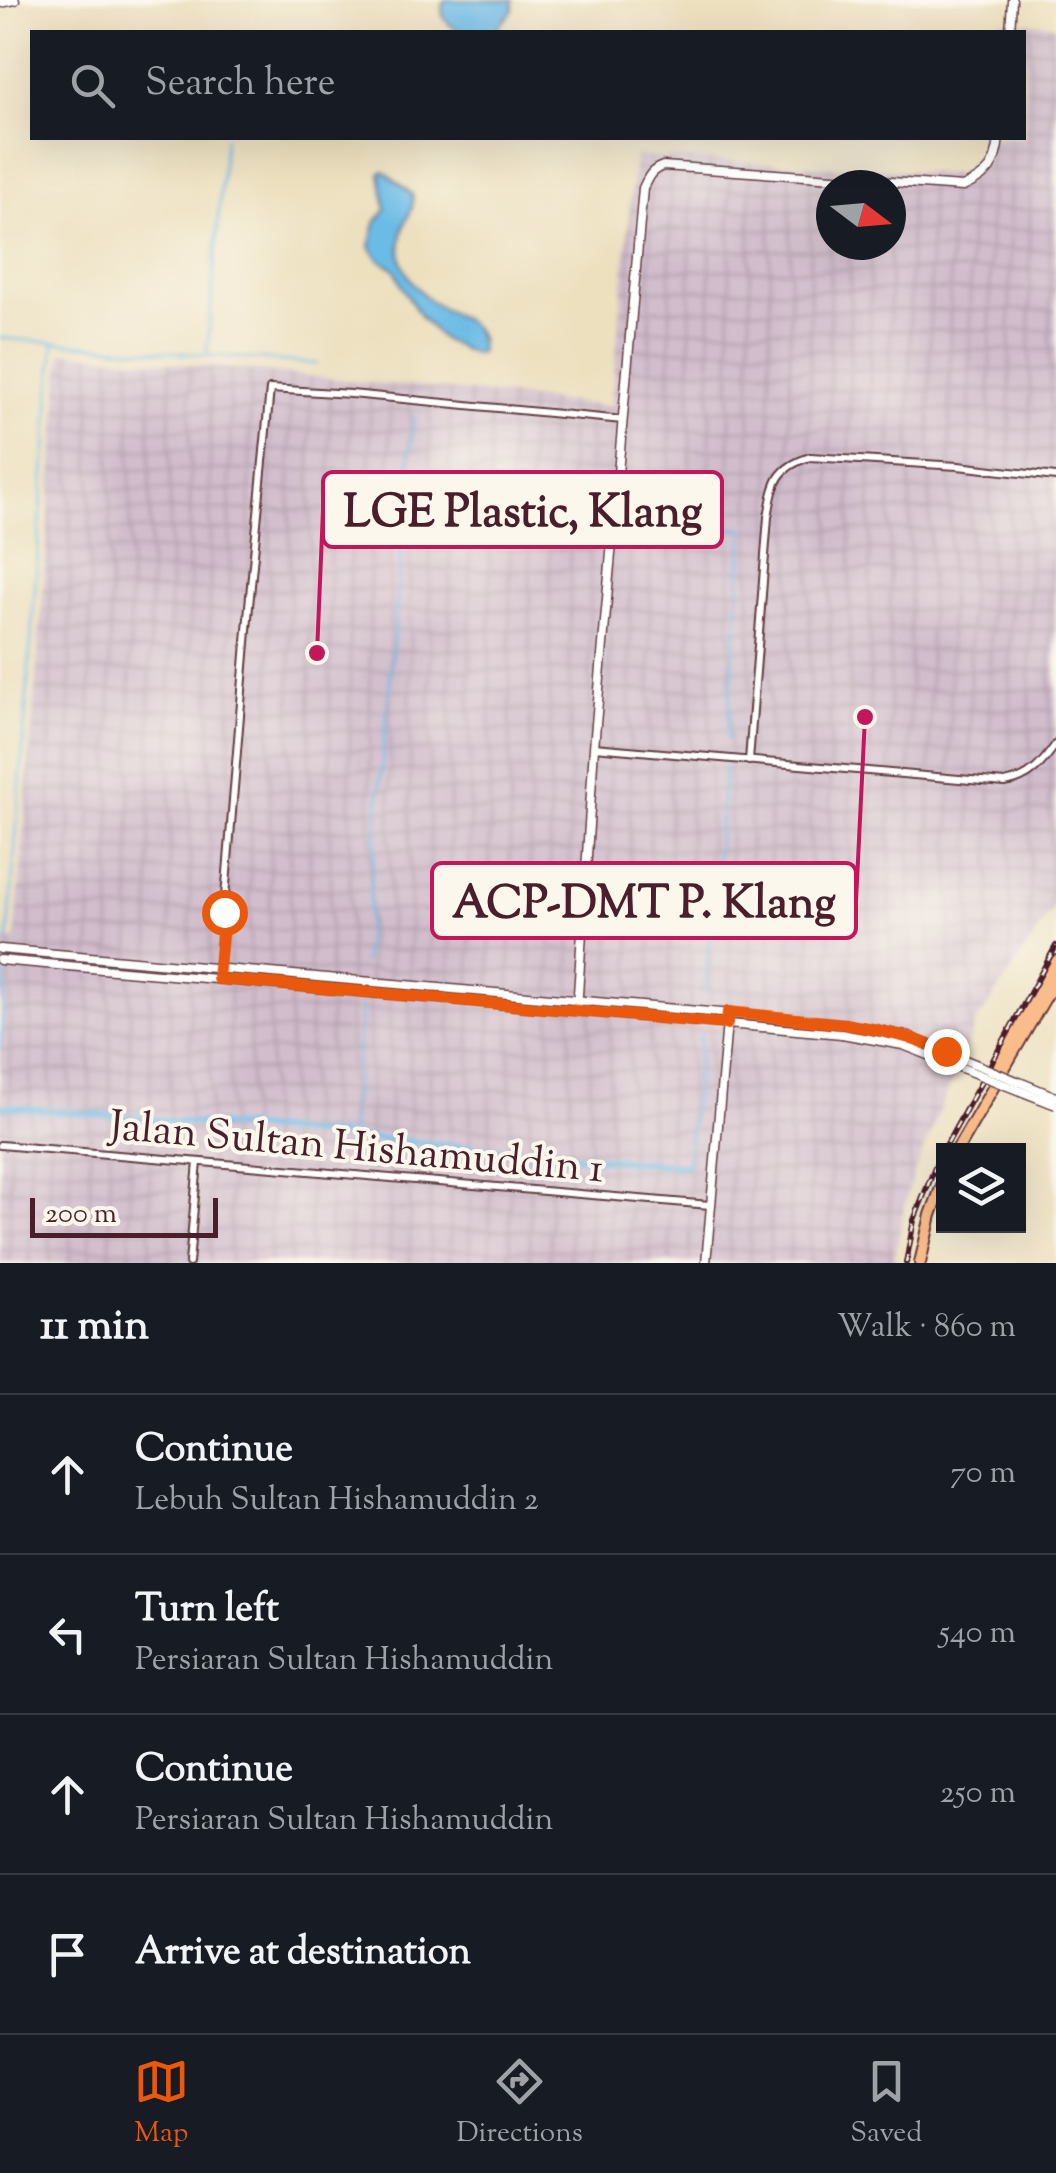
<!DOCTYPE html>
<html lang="en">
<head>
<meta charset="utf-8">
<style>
	:root { --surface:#171b24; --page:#242831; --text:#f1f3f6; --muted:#9ea1a6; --line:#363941; --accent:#ea580c }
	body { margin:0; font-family:"Sorts Mill Goudy",serif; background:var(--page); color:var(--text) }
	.controls { position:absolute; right:30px; bottom:30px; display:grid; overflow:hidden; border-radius:0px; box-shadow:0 10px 40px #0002 }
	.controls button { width:90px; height:90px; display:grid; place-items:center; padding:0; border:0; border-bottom:2px solid var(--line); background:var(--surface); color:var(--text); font:50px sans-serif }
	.compass { position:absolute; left:816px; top:170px; width:90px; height:90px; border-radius:50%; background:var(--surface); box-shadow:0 10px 40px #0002; rotate:106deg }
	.scale { position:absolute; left:30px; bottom:25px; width:188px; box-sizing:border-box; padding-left:10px; border:5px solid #4a1f2b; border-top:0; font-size:28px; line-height:35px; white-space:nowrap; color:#4a1f2b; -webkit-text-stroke:8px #fbf7ec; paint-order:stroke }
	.stop { position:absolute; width:30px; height:30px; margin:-22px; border:8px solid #ea580c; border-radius:50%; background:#fff }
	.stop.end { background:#ea580c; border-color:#fff; box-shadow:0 2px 10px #0008 }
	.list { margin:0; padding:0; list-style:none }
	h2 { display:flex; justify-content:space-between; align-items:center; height:130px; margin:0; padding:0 40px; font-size:42px }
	h2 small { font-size:32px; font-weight:400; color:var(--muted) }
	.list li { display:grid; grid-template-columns:65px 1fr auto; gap:30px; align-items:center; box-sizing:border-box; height:160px; padding:0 40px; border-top:2px solid var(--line) }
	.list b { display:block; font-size:38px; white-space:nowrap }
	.list p { margin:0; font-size:32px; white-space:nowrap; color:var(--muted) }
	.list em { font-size:32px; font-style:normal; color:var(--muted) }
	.icon { flex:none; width:55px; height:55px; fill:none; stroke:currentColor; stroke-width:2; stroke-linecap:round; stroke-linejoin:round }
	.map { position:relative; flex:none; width:1056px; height:1263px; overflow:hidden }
	.search { position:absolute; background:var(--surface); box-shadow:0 10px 40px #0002; left:30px; right:30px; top:30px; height:110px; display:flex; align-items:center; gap:25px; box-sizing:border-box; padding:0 35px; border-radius:0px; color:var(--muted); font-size:38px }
	.sheet { height:770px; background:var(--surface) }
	nav { display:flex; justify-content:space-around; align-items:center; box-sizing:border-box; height:140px; border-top:2px solid var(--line); background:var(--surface); font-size:28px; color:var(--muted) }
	nav a { display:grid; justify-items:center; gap:5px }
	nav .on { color:var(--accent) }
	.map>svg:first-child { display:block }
	.industrial { fill:url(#industrial-grid); fill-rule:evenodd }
	.water { fill:#6bbbe6; stroke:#5a6d88; stroke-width:2.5 }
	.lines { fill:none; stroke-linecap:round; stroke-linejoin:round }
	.stream { stroke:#6bbbe6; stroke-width:2.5 }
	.canal { stroke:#6bbbe6; stroke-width:6 }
	.minor-casing { stroke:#623c41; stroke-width:10 }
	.tertiary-casing { stroke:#623c41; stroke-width:11 }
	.primary-casing { stroke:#623c41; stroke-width:14 }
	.minor { stroke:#fff; stroke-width:6 }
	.tertiary { stroke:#fff; stroke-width:8 }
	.primary { stroke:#f9bc8a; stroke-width:10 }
	.rail-casing { stroke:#4a1f2b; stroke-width:6 }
	.rail { stroke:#fbf7ec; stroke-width:2.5; stroke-dasharray:8; stroke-linecap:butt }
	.tertiary-bridge-casing { stroke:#623c41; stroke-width:11; stroke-linecap:butt }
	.tertiary-bridge { stroke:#fff; stroke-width:8 }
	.route { stroke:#ea580c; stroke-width:12 }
	.labels { text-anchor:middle; stroke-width:8; stroke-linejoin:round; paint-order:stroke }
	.street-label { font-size:42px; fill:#4a1f2b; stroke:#fbf7ec }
	.leader { fill:none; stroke:#c2185b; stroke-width:4 }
	.callout-dot { fill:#c2185b; stroke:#fbf7ec; stroke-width:4 }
	.callout { fill:#fbf7ec; stroke:#c2185b; stroke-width:4 }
	.callout-label { font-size:45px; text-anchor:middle; font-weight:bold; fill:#4a1f2b }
</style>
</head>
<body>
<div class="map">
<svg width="1056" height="1263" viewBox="0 0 1056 1263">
	<defs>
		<pattern id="industrial-grid" width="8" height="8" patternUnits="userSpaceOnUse" patternTransform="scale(2.5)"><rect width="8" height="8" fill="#d1bdcc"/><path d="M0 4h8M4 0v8" fill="none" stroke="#b5a2af"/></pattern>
	</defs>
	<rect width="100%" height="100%" fill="#fbf7ec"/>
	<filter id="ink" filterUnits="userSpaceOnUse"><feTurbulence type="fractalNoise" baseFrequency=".01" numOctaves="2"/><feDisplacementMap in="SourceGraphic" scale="20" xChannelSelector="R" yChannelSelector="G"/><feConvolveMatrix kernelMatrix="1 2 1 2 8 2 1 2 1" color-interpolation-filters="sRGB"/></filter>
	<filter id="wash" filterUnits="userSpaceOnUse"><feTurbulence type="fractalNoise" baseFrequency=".0048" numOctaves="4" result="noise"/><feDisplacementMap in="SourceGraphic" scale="40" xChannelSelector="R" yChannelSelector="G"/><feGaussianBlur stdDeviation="2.25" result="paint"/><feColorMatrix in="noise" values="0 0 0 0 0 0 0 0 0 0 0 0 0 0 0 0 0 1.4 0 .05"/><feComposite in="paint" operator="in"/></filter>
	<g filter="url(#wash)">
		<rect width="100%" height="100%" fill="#ede0bf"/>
		<path class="industrial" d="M1002,20L1056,25V904L975,1025L909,1186L893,1263H0V940H15L62,352L611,406L635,156L959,174L985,153L987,138H1024V32H1001ZM831,185H891V245H831Z"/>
		<g class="water">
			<path d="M445,0H513V10L494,32H460C447,24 437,15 445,0Z"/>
			<path d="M384,171L412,194C415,208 410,211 405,223C400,238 398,255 405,269C412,285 427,300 443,309C462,319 484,325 479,353H471L443,340L420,316L402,286L395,269L379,259L370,247L376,222L386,209L380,173Z"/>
		</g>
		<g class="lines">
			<g class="stream">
				<path d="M0,338L317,364"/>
				<path d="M207,354L225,138"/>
				<path d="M635,518L744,529L727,739"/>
				<path d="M8,941L54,343"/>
				<path d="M364,963L414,417"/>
				<path d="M705,992L725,768"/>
				<path d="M0,1048L6,976"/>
				<path d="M350,1137L362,1000"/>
				<path d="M687,1166L701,1035"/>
			</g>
			<path class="canal" d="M0,1106L687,1166"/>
		</g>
	</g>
	<g filter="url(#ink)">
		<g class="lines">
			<g class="minor-casing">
				<g id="minor">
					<path d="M594,747L1005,783C1030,779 1042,764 1056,744"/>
					<path d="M749,761L768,517C774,484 775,468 810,457L958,466L1056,477"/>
					<path d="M219,970L249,606L270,389L351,394L623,420"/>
					<path d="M0,1145L710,1205"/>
					<path d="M189,1263L198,1162"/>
				</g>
			</g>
			<g class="tertiary-casing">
				<g id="tertiary">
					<path d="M0,3L15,0"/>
					<path d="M1010,32L1012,0"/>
					<path d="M0,949L844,1024"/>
					<path d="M0,960L842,1034"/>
					<path d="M577,1010L594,747L643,188C648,177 651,170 663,166L963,187C989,175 996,166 999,138"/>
					<path d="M706,1263L727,1022"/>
				</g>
			</g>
			<g class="primary-casing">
				<g id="primary">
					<path d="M994,1075L1017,1029L1056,961"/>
					<path d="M957,1150L1056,979"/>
					<path d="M920,1263L931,1215L944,1180"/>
				</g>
			</g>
			<use href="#minor" class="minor"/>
			<use href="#tertiary" class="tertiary"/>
			<use href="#primary" class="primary"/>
			<g class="rail-casing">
				<path id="rail" d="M906,1263L914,1220L938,1160L1056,946"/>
			</g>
			<use href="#rail" class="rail"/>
			<g class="tertiary-bridge-casing">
				<g id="tertiary-bridge">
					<path d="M844,1024L909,1037L1056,1097"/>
					<path d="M842,1034L903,1045L1056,1105"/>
				</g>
			</g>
			<use href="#tertiary-bridge" class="tertiary-bridge"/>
		</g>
	</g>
	<g class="lines" filter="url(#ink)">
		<path class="route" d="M224,912L218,979L727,1024L728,1012L844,1024L878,1030L910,1038L946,1051"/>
	</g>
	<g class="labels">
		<g class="street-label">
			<text transform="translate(357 1145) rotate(5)" y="15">Jalan Sultan Hishamuddin 1</text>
		</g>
	</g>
	<path class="leader" d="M317 653L323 510M865 717L856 901"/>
	<g class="callout-dot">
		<circle cx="317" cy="653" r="10"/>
		<circle cx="865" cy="717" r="10"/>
	</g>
	<g class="callout">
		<rect x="323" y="472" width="399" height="75" rx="10"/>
		<rect x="432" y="863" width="424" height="75" rx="10"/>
	</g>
	<g class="callout-label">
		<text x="523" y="526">LGE Plastic, Klang</text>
		<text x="644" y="917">ACP-DMT P. Klang</text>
	</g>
</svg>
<div class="controls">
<button><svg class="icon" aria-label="layers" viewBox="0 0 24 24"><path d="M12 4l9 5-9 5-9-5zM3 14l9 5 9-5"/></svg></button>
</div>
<svg class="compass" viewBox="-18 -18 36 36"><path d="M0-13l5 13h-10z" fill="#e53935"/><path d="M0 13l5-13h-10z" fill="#9ea1a6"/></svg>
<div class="scale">200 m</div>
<div class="stop" style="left:224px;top:912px"></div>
<div class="stop end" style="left:946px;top:1051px"></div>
<div class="search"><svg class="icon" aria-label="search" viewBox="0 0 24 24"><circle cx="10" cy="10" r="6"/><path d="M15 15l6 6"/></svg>Search here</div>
</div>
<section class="sheet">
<h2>11 min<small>Walk · 860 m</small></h2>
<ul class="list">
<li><svg class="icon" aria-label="ahead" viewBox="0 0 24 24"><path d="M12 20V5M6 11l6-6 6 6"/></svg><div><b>Continue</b><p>Lebuh Sultan Hishamuddin 2</p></div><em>70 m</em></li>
<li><svg class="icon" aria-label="left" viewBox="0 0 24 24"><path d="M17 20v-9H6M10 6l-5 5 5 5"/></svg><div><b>Turn left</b><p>Persiaran Sultan Hishamuddin</p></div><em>540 m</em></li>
<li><svg class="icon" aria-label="ahead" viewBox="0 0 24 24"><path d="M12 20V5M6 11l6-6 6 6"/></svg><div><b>Continue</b><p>Persiaran Sultan Hishamuddin</p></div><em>250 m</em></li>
<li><svg class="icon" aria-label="arrive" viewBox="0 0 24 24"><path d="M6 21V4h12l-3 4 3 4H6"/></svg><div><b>Arrive at destination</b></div></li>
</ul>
</section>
<nav>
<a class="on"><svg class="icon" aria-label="map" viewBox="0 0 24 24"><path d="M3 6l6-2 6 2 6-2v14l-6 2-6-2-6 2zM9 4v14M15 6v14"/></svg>Map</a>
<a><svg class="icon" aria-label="directions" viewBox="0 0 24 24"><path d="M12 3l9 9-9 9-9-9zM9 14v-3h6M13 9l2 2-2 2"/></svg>Directions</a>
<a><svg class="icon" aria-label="saved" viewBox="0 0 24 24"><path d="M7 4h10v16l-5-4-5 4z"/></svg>Saved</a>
</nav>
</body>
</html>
